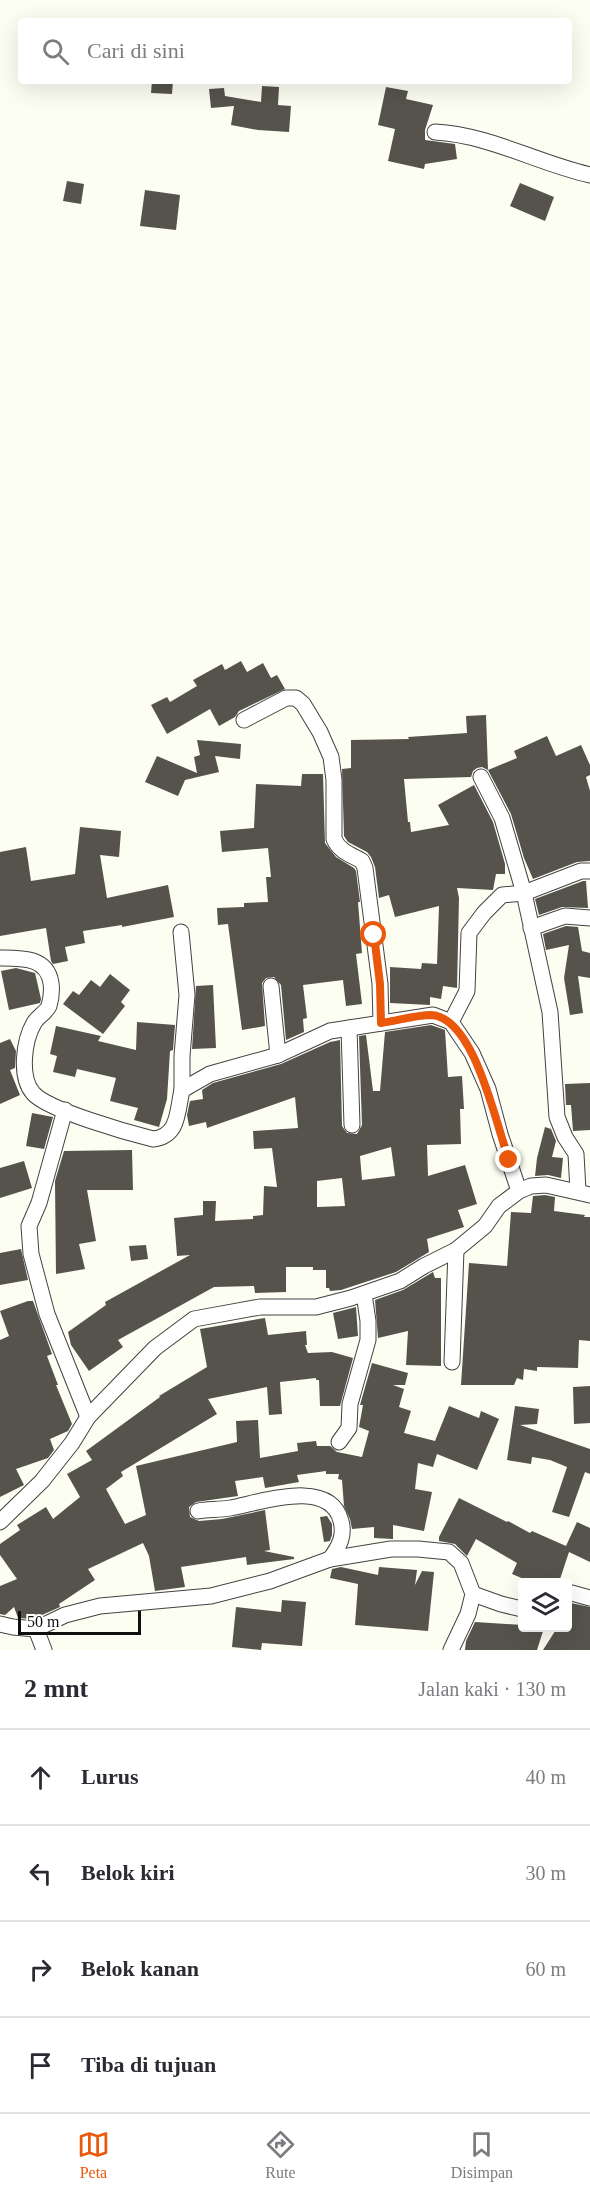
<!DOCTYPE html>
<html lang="id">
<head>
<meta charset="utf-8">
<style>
	:root { --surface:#fff; --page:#f7f7f7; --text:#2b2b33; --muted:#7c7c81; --line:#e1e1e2; --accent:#ea580c }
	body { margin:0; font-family:Georgia,serif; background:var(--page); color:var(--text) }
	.controls { position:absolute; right:18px; bottom:18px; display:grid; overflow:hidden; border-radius:6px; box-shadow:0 6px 24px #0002 }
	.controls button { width:54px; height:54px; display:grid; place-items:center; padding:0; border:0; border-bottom:2px solid var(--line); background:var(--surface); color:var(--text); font:30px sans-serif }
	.scale { position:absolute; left:18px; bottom:15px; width:123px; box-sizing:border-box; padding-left:6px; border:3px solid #0f0f0f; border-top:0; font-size:16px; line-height:21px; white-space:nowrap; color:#0f0f0f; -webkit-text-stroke:4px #fff; paint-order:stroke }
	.stop { position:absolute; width:18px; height:18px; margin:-14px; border:4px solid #ea580c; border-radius:50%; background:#fff }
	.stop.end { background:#ea580c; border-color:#fff; box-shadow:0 2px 6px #0008 }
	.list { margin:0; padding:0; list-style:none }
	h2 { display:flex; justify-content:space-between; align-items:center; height:78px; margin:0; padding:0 24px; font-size:26px }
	h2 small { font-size:20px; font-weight:400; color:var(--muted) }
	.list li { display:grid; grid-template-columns:39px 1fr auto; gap:18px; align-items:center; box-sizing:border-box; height:96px; padding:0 24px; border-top:2px solid var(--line) }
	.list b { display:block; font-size:22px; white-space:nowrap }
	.list em { font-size:20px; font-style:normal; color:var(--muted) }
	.icon { flex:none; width:33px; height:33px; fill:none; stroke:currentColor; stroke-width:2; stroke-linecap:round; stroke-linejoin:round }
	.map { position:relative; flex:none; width:590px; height:1650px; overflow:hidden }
	.search { position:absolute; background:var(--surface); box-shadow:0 6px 24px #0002; left:18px; right:18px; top:18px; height:66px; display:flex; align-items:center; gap:15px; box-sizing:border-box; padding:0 21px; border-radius:6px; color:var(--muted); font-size:22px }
	.sheet { height:462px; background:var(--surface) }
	nav { display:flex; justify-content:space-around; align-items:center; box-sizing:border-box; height:84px; border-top:2px solid var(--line); background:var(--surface); font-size:16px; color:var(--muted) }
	nav a { display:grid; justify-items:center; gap:3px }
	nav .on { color:var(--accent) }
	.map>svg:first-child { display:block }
	.building { fill:#56534c; fill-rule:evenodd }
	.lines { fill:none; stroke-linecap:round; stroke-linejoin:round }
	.street-casing { stroke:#424242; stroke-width:17 }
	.street { stroke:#fff; stroke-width:15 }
	.route { stroke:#ea580c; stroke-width:8 }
</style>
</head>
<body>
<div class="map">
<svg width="590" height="1650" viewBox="0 0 590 1650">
	<rect width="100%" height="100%" fill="#fcfef2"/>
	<g class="building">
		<path d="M152,81H173L172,94L151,93Z"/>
		<path d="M262,86L279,87L278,105L291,106L289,132L258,130L231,125L234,106L211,108L209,89L224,88L225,96L261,102Z"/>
		<path d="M386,87L408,91L406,99L433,105L425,130V140L455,144L457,159L425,164L424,169L388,161L395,129L378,125Z"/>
		<path d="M67,181L84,184L81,204L63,201Z"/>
		<path d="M520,183L554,197L545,221L510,206Z"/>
		<path d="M145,190L180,195L176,230L140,226Z"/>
		<path d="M241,661L247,672L263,663L271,678L277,675L285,689L239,711L235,717L219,726L210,709L167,734L151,705L167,697L170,702L197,686L193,680L222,664L225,670Z"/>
		<path d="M486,715L488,770L482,767L477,768L473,771L471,777L404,779L408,822H410L411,832L449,825L438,805L474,785L493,822L505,864V874H496L493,890L457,888L459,898L457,988L443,986L441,999L430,997V1005L390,1003V967L421,969L422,963L437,964L439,906L395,917L389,895L379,898L375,867L371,857L367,852L348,842L344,836L342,769L351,768V740L409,739L408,737L467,733L466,716Z"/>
		<path d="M547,736L556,756L581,745L590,765V775L586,777L590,791V861L577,862L533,879L524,858L511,814L488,770L517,758L514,751Z"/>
		<path d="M197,740L241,744L240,759L215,756L219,772L185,780L178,796L145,782L157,756L197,773L194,757L200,755Z"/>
		<path d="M302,774H323L325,843L336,857L354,868L356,871L360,902H358L362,953L356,954L362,1004L346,1006L343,980L303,985L307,1018L303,1019L304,1032L286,1040L281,985L274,977L266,978L262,983L265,1026L242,1030L228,924L218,925L217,908L244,907V903L268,902L266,877H271L268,848L222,852L220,831L254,828L256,784L301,786Z"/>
		<path d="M80,827L121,831L119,857L100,855L107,898L168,885L174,917L122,927V925L83,931L85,943L65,947L68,961L53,964L51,961L46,928L0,936V852L26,847L31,881L75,874Z"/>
		<path d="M583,881H586L588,908L562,907L539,915L535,899Z"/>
		<path d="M566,926L578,927L582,951L590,953V978L578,976L583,1013L570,1015L564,978L569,945L546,950L543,934Z"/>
		<path d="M16,968L35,973L41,999L40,1003L9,1010L1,971Z"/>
		<path d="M110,974L130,990L121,1002L125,1006L103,1034L63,1004L73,991L79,995L91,980L100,987Z"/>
		<path d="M213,985L216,1048L192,1049L196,986Z"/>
		<path d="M137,1022L175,1025L173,1050L170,1051L167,1099L159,1127L134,1120L138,1108L110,1101L116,1078L77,1069L75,1077L53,1072L57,1056L50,1054L56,1026L101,1036L98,1041L136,1050Z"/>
		<path d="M431,1025L445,1030L448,1077L462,1076L464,1109H460L461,1144L427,1145L428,1176L465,1165L477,1204L458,1210L464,1227L427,1239L429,1252L396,1272L341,1290L330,1291L329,1288H326V1270H313V1267H286V1292L255,1293L254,1286L214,1287L118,1340L123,1347L89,1371L71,1345L68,1332L106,1305L105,1302L190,1255L177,1256L174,1218L203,1215V1201H216L215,1221L253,1219V1216L263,1215L264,1186L277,1187L272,1148L254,1149L253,1131L298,1128L295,1097L207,1128L206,1122L189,1126L187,1115L190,1101L203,1099L202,1090L213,1083L281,1064L330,1042L340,1040L342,1126L347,1133L357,1134L362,1125L359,1036L366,1035L373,1091H380L385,1032ZM391,1147L395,1176L362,1180L360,1156ZM342,1178L345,1206L317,1207V1181Z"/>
		<path d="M10,1039L16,1051L15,1068L10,1070L20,1095L0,1104V1043Z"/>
		<path d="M590,1083V1130L573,1131L571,1105H566L565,1084Z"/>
		<path d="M32,1113L53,1117L44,1149L26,1146Z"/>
		<path d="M545,1127L551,1129L556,1141L552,1157L563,1158L561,1178L548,1175L535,1176L537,1158Z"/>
		<path d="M132,1150L133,1190H87L96,1241L79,1244L85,1269L56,1274L55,1181L64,1151Z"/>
		<path d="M24,1161L32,1188L0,1198V1168Z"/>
		<path d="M545,1195L555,1197L554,1211L585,1215L584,1217H590V1341L579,1340L578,1368L537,1367V1371L524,1369L523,1380L517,1378L514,1385H461L469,1263L507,1266L511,1212L531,1213L533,1196Z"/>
		<path d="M146,1245L148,1259L131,1261L129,1246Z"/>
		<path d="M21,1249L28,1280L0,1285V1253Z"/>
		<path d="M433,1272L435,1278H441V1366L406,1365L408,1331L378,1338L375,1300L403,1290Z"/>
		<path d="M28,1301H33L52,1354L47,1356L58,1385H56L72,1424L68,1431L50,1439L54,1450L48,1458L16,1469L24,1485L0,1497V1340L9,1336L0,1311Z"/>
		<path d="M356,1307L358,1336L338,1339L333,1313Z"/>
		<path d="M265,1318L268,1335L306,1331L307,1345H305L308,1353L332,1352L353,1358L340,1406H320L319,1380H316V1378L280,1382L282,1414L269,1415L267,1387L208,1399L217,1414L121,1472L123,1476L106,1489L125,1524L146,1515L136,1466L237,1442L236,1421L258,1420L260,1458L298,1451L297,1443L316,1441L317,1446H330L337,1452L362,1457L369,1431L359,1427L363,1405H360L372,1363L408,1373L405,1385H393L404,1389L399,1407L411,1411L404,1433L435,1441L449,1406L479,1418L481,1411L499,1419L477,1470L437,1454L433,1467L418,1463L415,1489L432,1492L424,1531L393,1525V1539L374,1538V1527L352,1529L350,1519L344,1506L342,1480L338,1479L339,1474H326V1471L297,1475L299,1482L265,1488L263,1477L235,1481L238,1496L196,1502L189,1507L190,1517L199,1521L222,1519L265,1510L270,1550L264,1551L294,1557V1559L247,1565L246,1557L181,1567L185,1587L155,1591L149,1556L143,1543L88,1569L95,1580L59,1604L60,1607L33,1619L18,1618L14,1607L5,1615L0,1614V1586L17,1579L0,1555V1544L20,1530L17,1525L46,1507L53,1519L80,1497L67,1474L92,1460L86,1451L160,1397L159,1396L207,1367L200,1329Z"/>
		<path d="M590,1386V1423L574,1424L573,1387Z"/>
		<path d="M515,1406L539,1409L537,1424L520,1425L590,1449V1474L585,1472L569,1517L552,1512L567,1467L550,1460L532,1457L531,1464L507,1460Z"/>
		<path d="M459,1498L507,1522L508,1521L530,1533L532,1531L566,1546L577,1522L590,1528V1562L569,1552L559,1582H531L512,1574L517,1563L476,1539L467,1556L455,1544L439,1541V1537Z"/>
		<path d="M327,1516L332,1524V1535L330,1541L324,1542L320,1517Z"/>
		<path d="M341,1567L378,1575L379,1567L417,1570L415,1585L422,1571L434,1572L428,1631L355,1625L358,1584L330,1578L332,1569Z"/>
		<path d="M282,1600L306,1602L302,1646L262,1643L261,1650L232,1647L236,1607L281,1612Z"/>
		<path d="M571,1603L590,1607V1650H543L557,1628H567V1610Z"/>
		<path d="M475,1622L522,1625V1628H544L537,1650H465L466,1641Z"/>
	</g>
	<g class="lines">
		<g class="street-casing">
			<g id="street">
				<path d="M435,132C490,135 537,163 590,175"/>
				<path d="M244,720L286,698H296L303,704L320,732L331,757L334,780V839C340,852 350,854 362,861L365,868L380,984L381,1023"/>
				<path d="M481,777L502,818L524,893L550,1012L557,1117L565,1137L576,1154L578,1191"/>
				<path d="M531,928L565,916L590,918"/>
				<path d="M181,932L187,995L182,1056V1090"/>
				<path d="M0,958C22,958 47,957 51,983C52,990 51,999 49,1006C46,1013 38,1016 34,1023C24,1040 19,1077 33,1093C47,1110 129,1133 153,1139C179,1136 177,1112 182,1090L210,1074L278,1055L330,1031L433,1015L451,1022L472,1053L488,1089L500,1134L519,1191"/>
				<path d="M271,986L278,1055"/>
				<path d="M451,1022L467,991L469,933L484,913L502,895L524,893L581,871H590"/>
				<path d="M349,1028L352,1125"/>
				<path d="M65,1110L39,1203L29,1226L31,1254L47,1314L88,1417"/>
				<path d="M452,1362L456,1250"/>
				<path d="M339,1442L349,1428L350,1404L368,1340V1321L364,1294"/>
				<path d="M198,1511C208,1509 219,1510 230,1508C259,1503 330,1477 341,1521C345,1536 339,1547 330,1559"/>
				<path d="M0,1522L42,1481L72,1443L88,1417L155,1348L194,1319L260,1307H316L351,1298L400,1281L424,1266L456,1250L485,1226L499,1206L519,1191L531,1186L546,1185L590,1195"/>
				<path d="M568,1592L590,1598"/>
				<path d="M0,1624L13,1627L36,1629L65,1615L100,1606L211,1596L270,1581L330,1559L391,1549H418L449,1552L461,1563L473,1594L501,1604L522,1609"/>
				<path d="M36,1629L44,1650"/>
				<path d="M451,1650L468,1614L473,1594"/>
			</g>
		</g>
		<use href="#street" class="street"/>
	</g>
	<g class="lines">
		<path class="route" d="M374,935L380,984L381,1023C397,1021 415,1015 431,1015C475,1017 496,1126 509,1160"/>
	</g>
</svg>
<div class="controls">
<button><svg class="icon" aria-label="layers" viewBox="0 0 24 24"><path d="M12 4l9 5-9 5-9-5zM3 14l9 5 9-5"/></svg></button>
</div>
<div class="scale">50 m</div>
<div class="stop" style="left:374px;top:935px"></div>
<div class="stop end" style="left:509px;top:1160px"></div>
<div class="search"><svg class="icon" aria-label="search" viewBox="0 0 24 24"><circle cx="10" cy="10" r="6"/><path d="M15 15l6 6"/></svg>Cari di sini</div>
</div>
<section class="sheet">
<h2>2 mnt<small>Jalan kaki · 130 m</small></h2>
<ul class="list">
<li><svg class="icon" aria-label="ahead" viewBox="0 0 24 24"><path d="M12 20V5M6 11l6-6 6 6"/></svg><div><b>Lurus</b></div><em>40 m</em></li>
<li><svg class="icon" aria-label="left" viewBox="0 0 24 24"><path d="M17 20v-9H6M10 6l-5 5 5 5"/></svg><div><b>Belok kiri</b></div><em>30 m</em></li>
<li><svg class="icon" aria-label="right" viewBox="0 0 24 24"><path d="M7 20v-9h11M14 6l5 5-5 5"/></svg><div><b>Belok kanan</b></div><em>60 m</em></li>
<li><svg class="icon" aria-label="arrive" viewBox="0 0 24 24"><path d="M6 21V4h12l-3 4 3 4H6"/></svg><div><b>Tiba di tujuan</b></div></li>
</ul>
</section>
<nav>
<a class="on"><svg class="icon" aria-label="map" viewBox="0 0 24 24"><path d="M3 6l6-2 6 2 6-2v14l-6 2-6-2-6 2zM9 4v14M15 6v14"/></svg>Peta</a>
<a><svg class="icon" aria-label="directions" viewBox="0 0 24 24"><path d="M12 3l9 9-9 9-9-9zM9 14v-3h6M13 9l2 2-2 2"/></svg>Rute</a>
<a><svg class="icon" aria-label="saved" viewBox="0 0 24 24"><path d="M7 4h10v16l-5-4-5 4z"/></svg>Disimpan</a>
</nav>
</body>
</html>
